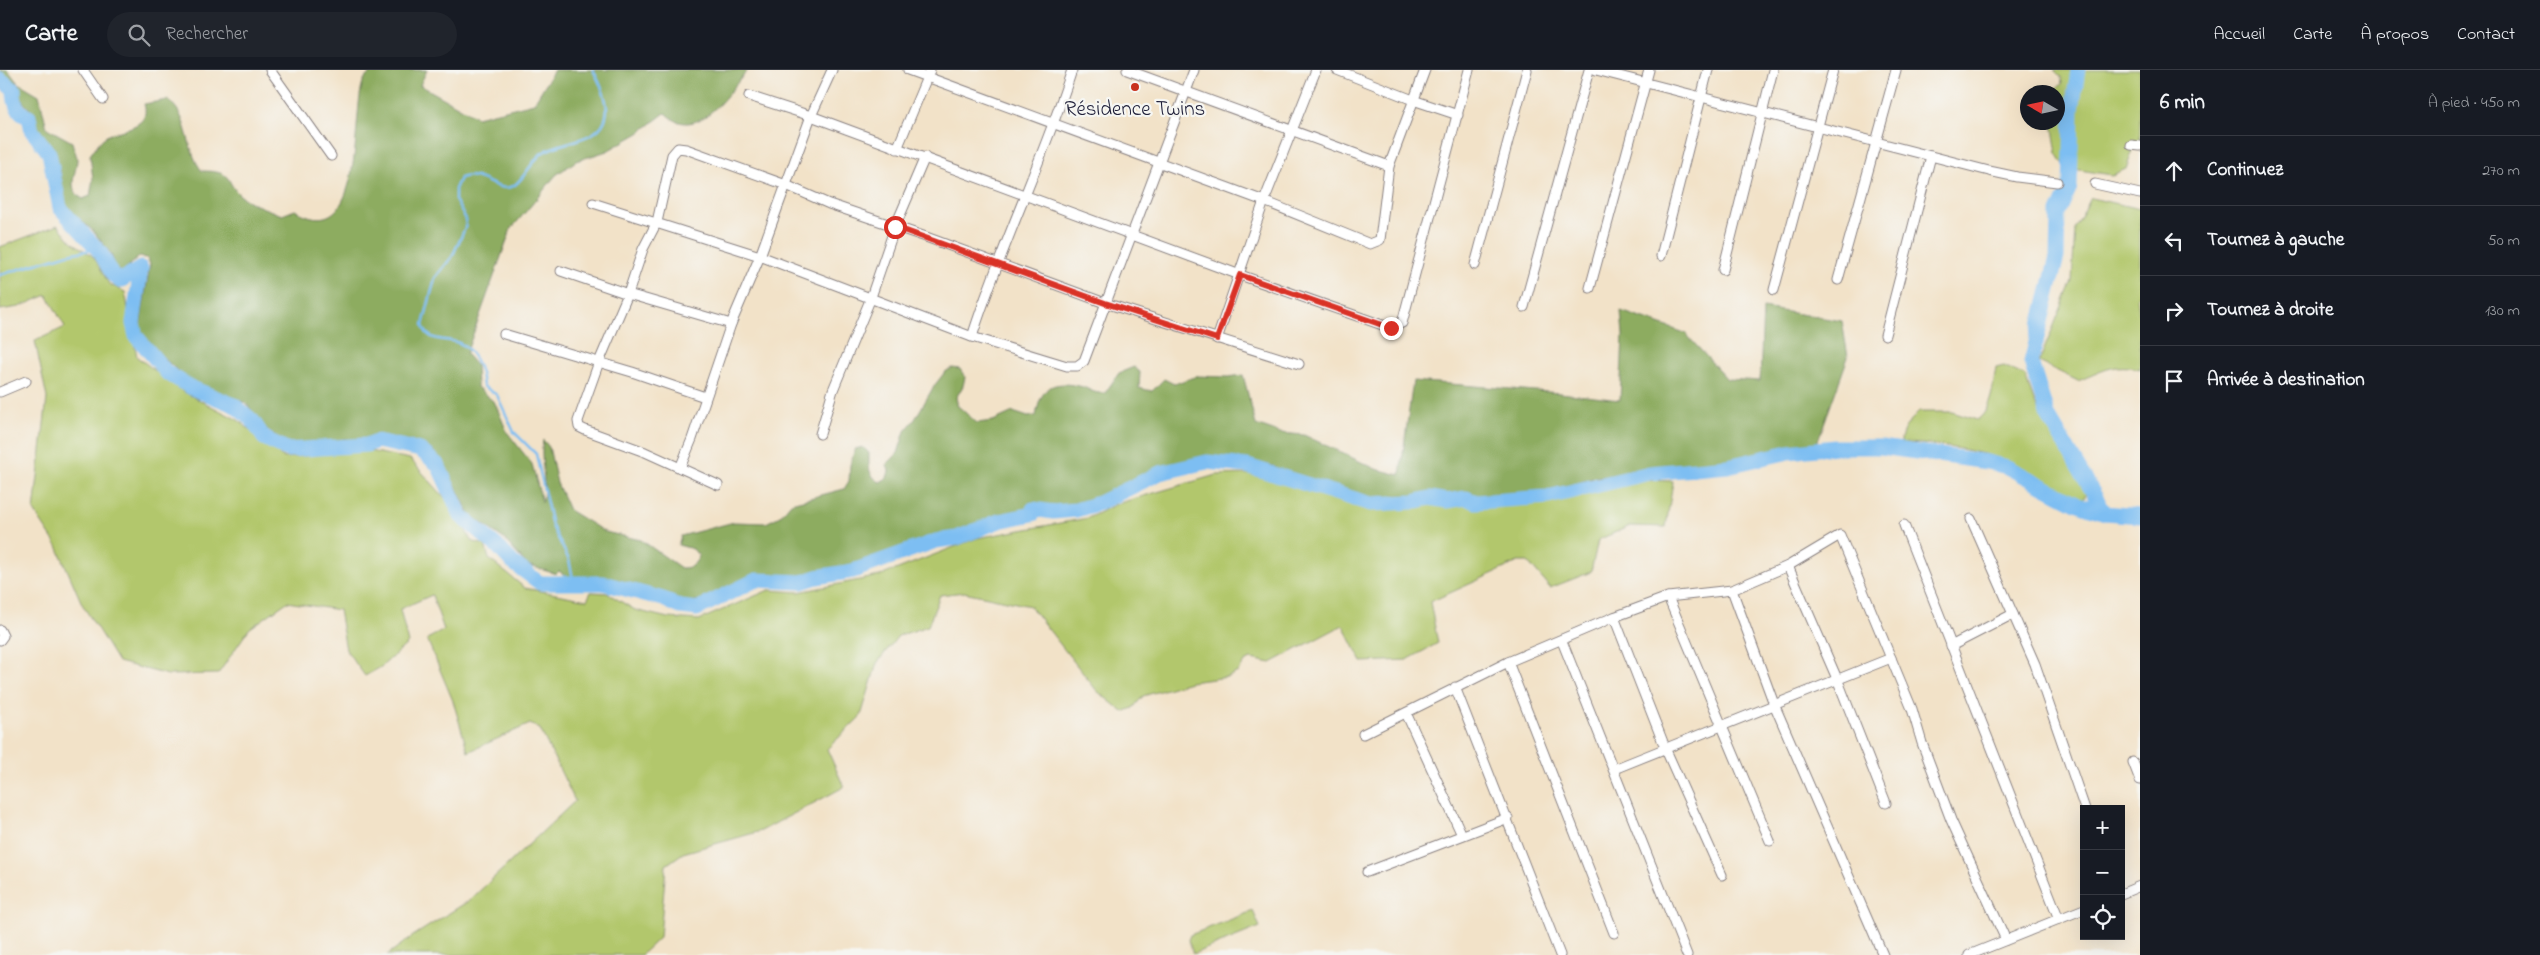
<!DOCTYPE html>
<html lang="fr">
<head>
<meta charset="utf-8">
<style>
	:root { --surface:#171b24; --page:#20242c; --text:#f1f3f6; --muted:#9ea1a6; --line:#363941 }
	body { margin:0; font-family:"Indie Flower",sans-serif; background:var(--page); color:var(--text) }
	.controls { position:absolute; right:15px; bottom:15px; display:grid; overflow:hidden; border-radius:0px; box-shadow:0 5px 20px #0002 }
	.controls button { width:45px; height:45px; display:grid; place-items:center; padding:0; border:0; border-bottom:1px solid var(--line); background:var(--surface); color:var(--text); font:25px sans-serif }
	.compass { position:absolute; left:2020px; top:15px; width:45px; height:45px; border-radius:50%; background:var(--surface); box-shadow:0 5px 20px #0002; rotate:279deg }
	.stop { position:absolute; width:15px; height:15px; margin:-11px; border:4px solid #d93025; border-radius:50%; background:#fff }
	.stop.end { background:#d93025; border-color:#fff; box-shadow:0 1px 5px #0008 }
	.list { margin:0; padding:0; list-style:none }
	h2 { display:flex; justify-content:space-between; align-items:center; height:65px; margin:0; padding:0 20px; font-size:21px }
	h2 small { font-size:16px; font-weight:400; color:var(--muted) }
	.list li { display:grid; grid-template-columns:32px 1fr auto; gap:15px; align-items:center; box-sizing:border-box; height:70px; padding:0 20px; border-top:1px solid var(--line) }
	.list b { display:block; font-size:19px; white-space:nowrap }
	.list em { font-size:16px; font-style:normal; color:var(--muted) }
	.icon { flex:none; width:28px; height:28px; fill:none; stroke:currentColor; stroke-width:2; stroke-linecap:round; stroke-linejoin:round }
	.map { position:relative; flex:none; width:2140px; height:885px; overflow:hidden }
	header { display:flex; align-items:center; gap:30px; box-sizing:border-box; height:70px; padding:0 25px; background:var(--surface); border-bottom:1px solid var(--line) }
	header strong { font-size:24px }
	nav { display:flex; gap:28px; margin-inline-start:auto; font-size:18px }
	.search { width:350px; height:45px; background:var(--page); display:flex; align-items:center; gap:12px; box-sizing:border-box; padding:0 18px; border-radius:28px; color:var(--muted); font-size:19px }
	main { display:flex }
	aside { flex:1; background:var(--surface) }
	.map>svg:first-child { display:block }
	.green { fill:#b2c76c; stroke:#6a7454 }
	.forest { fill:#8dac60; stroke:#58674e }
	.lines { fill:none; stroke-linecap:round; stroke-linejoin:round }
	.stream { stroke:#7dbef2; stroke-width:2.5 }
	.river { stroke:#7dbef2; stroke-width:15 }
	.minor-casing { stroke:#8a8282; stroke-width:11 }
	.minor { stroke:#fff; stroke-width:9 }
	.route { stroke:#d93025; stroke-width:6 }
	.poi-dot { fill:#c8321e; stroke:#f6f6f2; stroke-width:2 }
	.labels { text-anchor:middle; stroke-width:4.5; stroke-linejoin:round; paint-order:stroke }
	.poi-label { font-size:21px; fill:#22223b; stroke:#f6f6f2 }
</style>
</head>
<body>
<header>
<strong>Carte</strong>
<div class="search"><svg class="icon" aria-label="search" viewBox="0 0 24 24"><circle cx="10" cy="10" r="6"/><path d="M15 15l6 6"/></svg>Rechercher</div>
<nav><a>Accueil</a><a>Carte</a><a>À propos</a><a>Contact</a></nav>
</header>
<main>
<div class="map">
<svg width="2140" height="885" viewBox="0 0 2140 885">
	<rect width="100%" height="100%" fill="#f6f6f2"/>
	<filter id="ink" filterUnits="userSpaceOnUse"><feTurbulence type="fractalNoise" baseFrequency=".02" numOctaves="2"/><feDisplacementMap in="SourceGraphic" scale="10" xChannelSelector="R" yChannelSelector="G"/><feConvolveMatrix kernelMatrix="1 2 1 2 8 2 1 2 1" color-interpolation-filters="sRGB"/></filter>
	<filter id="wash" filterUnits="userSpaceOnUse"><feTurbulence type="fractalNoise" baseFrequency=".0096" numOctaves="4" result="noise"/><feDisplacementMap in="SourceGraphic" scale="20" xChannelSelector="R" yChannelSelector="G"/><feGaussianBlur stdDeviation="1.12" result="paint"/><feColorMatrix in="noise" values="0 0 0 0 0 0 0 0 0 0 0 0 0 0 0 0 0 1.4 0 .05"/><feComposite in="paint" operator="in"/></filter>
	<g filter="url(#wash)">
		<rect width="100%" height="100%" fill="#f2e2c8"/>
		<g class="green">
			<path d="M2054,0H2140V75H2135L2126,99L2112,105L2066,98L2057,83L2052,53L2058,52V22H2038L2040,17L2055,19L2062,14L2061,7Z"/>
			<path d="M2091,128L2140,139V225L2137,226L2140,250V299C2114,292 2101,302 2078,311L2039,292L2072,211L2075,158Z"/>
			<path d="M58,155L71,171L94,187L109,214L125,222L137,287L184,322L238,350L284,388L364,380L410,389L456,440L471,471L485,475L489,489L525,518L587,530L591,522L607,523L635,540L668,548L699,550L769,520L799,522L880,506L977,468L1088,448L1116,434L1216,405L1249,404L1364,436L1531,433L1638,410L1673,411L1666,457L1630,456L1598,470L1591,502L1550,518L1528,492H1518L1430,532L1438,573L1407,590L1362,592L1343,555L1271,593L1251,589L1245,592L1238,602L1228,607L1190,612L1143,626L1133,638L1123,642L1097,621L1030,536L964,522L940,525L928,556L898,566L877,593L861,646L827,679L844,717L761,761L683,783L666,795L660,867L641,885H387L413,866L470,830L575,731L540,659L530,654L468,682L453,631L427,569L444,560L432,525L400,539L408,573L381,597L365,606L346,580L339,540L287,532L249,559L218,604L168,605L118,592L82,534L57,476L34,441L47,328L35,271L65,257L47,225L19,237L0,240V177Z"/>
			<path d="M2004,296L2025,306L2036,336L2084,415L2086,423L2083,430C2059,418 2035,404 2011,393C1984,381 1931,373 1901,373C1900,360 1911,350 1919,342H1952L1977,350C1992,340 1993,314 1996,298Z"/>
			<path d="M1253,841L1260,857L1193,884L1188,870L1190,865Z"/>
		</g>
		<path class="forest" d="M0,0H8L17,12L39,25L47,58L72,72C73,77 76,83 77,88C77,104 65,119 83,129L90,126L93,109L90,85C94,80 99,71 105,67C119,58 152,59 144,34L167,30C189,42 185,80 202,101C238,101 222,113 245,129C256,136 270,140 282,145L295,140C366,181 351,47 363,12C365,7 369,4 373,0H427L420,15L477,47L534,33L554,0H748C728,22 698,75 665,43L639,63L607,81L576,91L556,105L534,132L511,159L466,284L476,295L477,317L495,333L507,362L532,394L542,432C548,412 539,390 543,370L549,377L557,413L569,440L605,462L641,470L681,498C691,498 695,495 699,486L693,479L678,475L681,466L734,452L766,453L780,446L791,433L844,419L849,411L850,395L855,379L863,377L869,383C869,396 867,405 880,412L887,408L889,401L887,394L898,383L905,361L915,349L934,316L945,302L952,298L960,299L965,307L963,316L956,328L958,336L977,353L993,351L1013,342L1028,347L1036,346C1041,318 1050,310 1079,316C1090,318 1091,324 1105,323L1119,303L1134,297L1140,302L1139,318L1152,321L1164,309L1174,314L1197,306L1228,307L1243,305L1256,355L1279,363L1304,365L1376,399L1400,405L1413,311L1560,323L1620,330L1623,265L1621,241L1685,263L1727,309L1760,311L1763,238L1842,251L1848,287L1816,376L1779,381L1771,385L1675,397H1651L1622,406L1596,407L1552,422L1525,426L1488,428L1430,425L1401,430L1363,428L1317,414L1272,396L1227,388L1195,389L1153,401L1099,429L1059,436L1034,434L1023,443L999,447L953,465L934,467L902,480H894L866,493L804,506H759L707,529L691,532L676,530L611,511L566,507L559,501L556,504L527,495L504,469L470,445L447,400L432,380L387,368H373L367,371L344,369L317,375L285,373L265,358L246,333L193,315L156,281L141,262L140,255L150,194L147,188L139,187L122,202L116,199L111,184L93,161L68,139L64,132L60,101L52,79L38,60L34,44L23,32L18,19L7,7L0,15Z"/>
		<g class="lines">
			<g class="stream">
				<path d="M0,205L68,184L96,179"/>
				<path d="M574,513L569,490L552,456L536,384L514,362L497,325L483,316C482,302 475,279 459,273C445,268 427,273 423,255L435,208L452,187L466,156L465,148L455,130V119L460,108C481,100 494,122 511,117C521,114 532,91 542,83C557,73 576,73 592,64C618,49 604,20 593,0"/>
			</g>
			<g class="river">
				<path d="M2078,0L2072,40L2070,117L2058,143L2057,187L2031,292L2047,344L2105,443"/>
				<path d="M0,9L14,20C14,32 16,42 29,47L32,61L49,83L60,138L100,182L113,205L120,211L141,198L133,253L136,266L167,303L192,318L234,335L252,350L264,368L288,380L367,375L377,371L420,380L438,395L461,446L498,477L513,493L540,513H603L663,529L680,537L697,539L756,510L802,512L817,507L853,501L936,471L957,468L999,451L1033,444V439L1053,442L1076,440L1099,433L1160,403L1207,392L1247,396L1371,434L1413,432L1430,428L1447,431L1466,428L1476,432L1548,427L1650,403L1728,396L1789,382L1835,377H1881L1987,392L2007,397L2078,434L2105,443L2140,446"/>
			</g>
		</g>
	</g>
	<g filter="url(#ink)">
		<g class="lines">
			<g class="minor-casing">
				<g id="minor">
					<path d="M83,0L103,29"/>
					<path d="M270,0L331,86"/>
					<path d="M908,0L1264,131L1370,174L1380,170L1389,96L1425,0"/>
					<path d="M1127,0L1389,96"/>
					<path d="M1337,0L1413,30L1458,45"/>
					<path d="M1596,0L1989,101L2017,107L2057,112"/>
					<path d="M749,26L811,46L1240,205L1391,258L1402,253L1469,0"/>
					<path d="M2131,75L2140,76"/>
					<path d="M897,79L930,0"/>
					<path d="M2095,114L2140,124"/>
					<path d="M593,133L760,186L972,267L1067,296H1077L1084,291L1194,0"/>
					<path d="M1661,186L1708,0"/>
					<path d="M1475,195L1527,0"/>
					<path d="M1723,200L1773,0"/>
					<path d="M561,201L628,224L731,254"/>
					<path d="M1838,210L1896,0"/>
					<path d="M1590,218L1649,0"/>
					<path d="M1774,220L1833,0"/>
					<path d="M1524,237L1589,0"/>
					<path d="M504,264L632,302L705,327"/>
					<path d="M1885,265L1931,86"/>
					<path d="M972,267C1001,176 1043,90 1072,0"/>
					<path d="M1217,269L1264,131L1316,0"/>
					<path d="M0,322L26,311"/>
					<path d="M820,364L833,320L870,230L895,157L925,87"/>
					<path d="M680,398L692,369L731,254L760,186L811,46L832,0"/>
					<path d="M718,415L645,382L585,360L579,357L578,351L599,292L628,224L643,179L657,152L672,85L678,78L686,79L786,115L829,134L926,167L1105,233L1299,294"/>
					<path d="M1971,449L2035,594L2085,739"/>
					<path d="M1904,455L2059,849"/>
					<path d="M1788,496L1838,611L1886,733"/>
					<path d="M1668,527L1770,771"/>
					<path d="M1614,547L1666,680L1722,805"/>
					<path d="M0,560L3,566L0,570"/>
					<path d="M1562,571L1687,885"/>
					<path d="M1951,576L2013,544"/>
					<path d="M1508,592L1614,863"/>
					<path d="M1455,617L1560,885"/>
					<path d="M1406,643L1462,765"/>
					<path d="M1363,664L1508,592L1614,547L1668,527L1732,520"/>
					<path d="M2133,692L2140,710"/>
					<path d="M1614,699L1891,588"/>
					<path d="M1367,802L1508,748"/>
					<path d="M2121,824L2140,816"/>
					<path d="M1883,885L1774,634L1732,520L1788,496L1840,465L1912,639L1922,673L1951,750L2006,870"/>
					<path d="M1969,885L2084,839"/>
				</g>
			</g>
			<use href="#minor" class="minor"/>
		</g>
	</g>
	<g class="lines" filter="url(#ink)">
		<path class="route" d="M895,157L1105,233L1217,269L1240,205L1391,258"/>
	</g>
	<circle class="poi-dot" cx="1135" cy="17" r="5"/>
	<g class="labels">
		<g class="poi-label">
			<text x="1135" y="45">Résidence Twins</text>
		</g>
	</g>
</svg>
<div class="controls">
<button>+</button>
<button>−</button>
<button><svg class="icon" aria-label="locate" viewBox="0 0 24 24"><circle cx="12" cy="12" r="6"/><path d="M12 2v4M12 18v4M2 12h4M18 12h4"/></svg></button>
</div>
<svg class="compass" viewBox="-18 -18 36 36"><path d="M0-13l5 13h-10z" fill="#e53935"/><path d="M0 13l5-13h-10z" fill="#9ea1a6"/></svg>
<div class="stop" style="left:895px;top:157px"></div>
<div class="stop end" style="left:1391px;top:258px"></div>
</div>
<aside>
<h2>6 min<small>À pied · 450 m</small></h2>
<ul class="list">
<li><svg class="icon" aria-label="ahead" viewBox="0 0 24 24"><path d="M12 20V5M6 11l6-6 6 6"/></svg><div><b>Continuez</b></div><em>270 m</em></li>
<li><svg class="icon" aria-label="left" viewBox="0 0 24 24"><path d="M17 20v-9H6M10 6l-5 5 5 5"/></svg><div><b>Tournez à gauche</b></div><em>50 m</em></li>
<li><svg class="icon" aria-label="right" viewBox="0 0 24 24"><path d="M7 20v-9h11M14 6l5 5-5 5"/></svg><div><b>Tournez à droite</b></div><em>130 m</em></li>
<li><svg class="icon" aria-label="arrive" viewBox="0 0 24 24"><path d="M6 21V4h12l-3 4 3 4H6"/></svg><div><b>Arrivée à destination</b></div></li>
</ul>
</aside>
</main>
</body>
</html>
